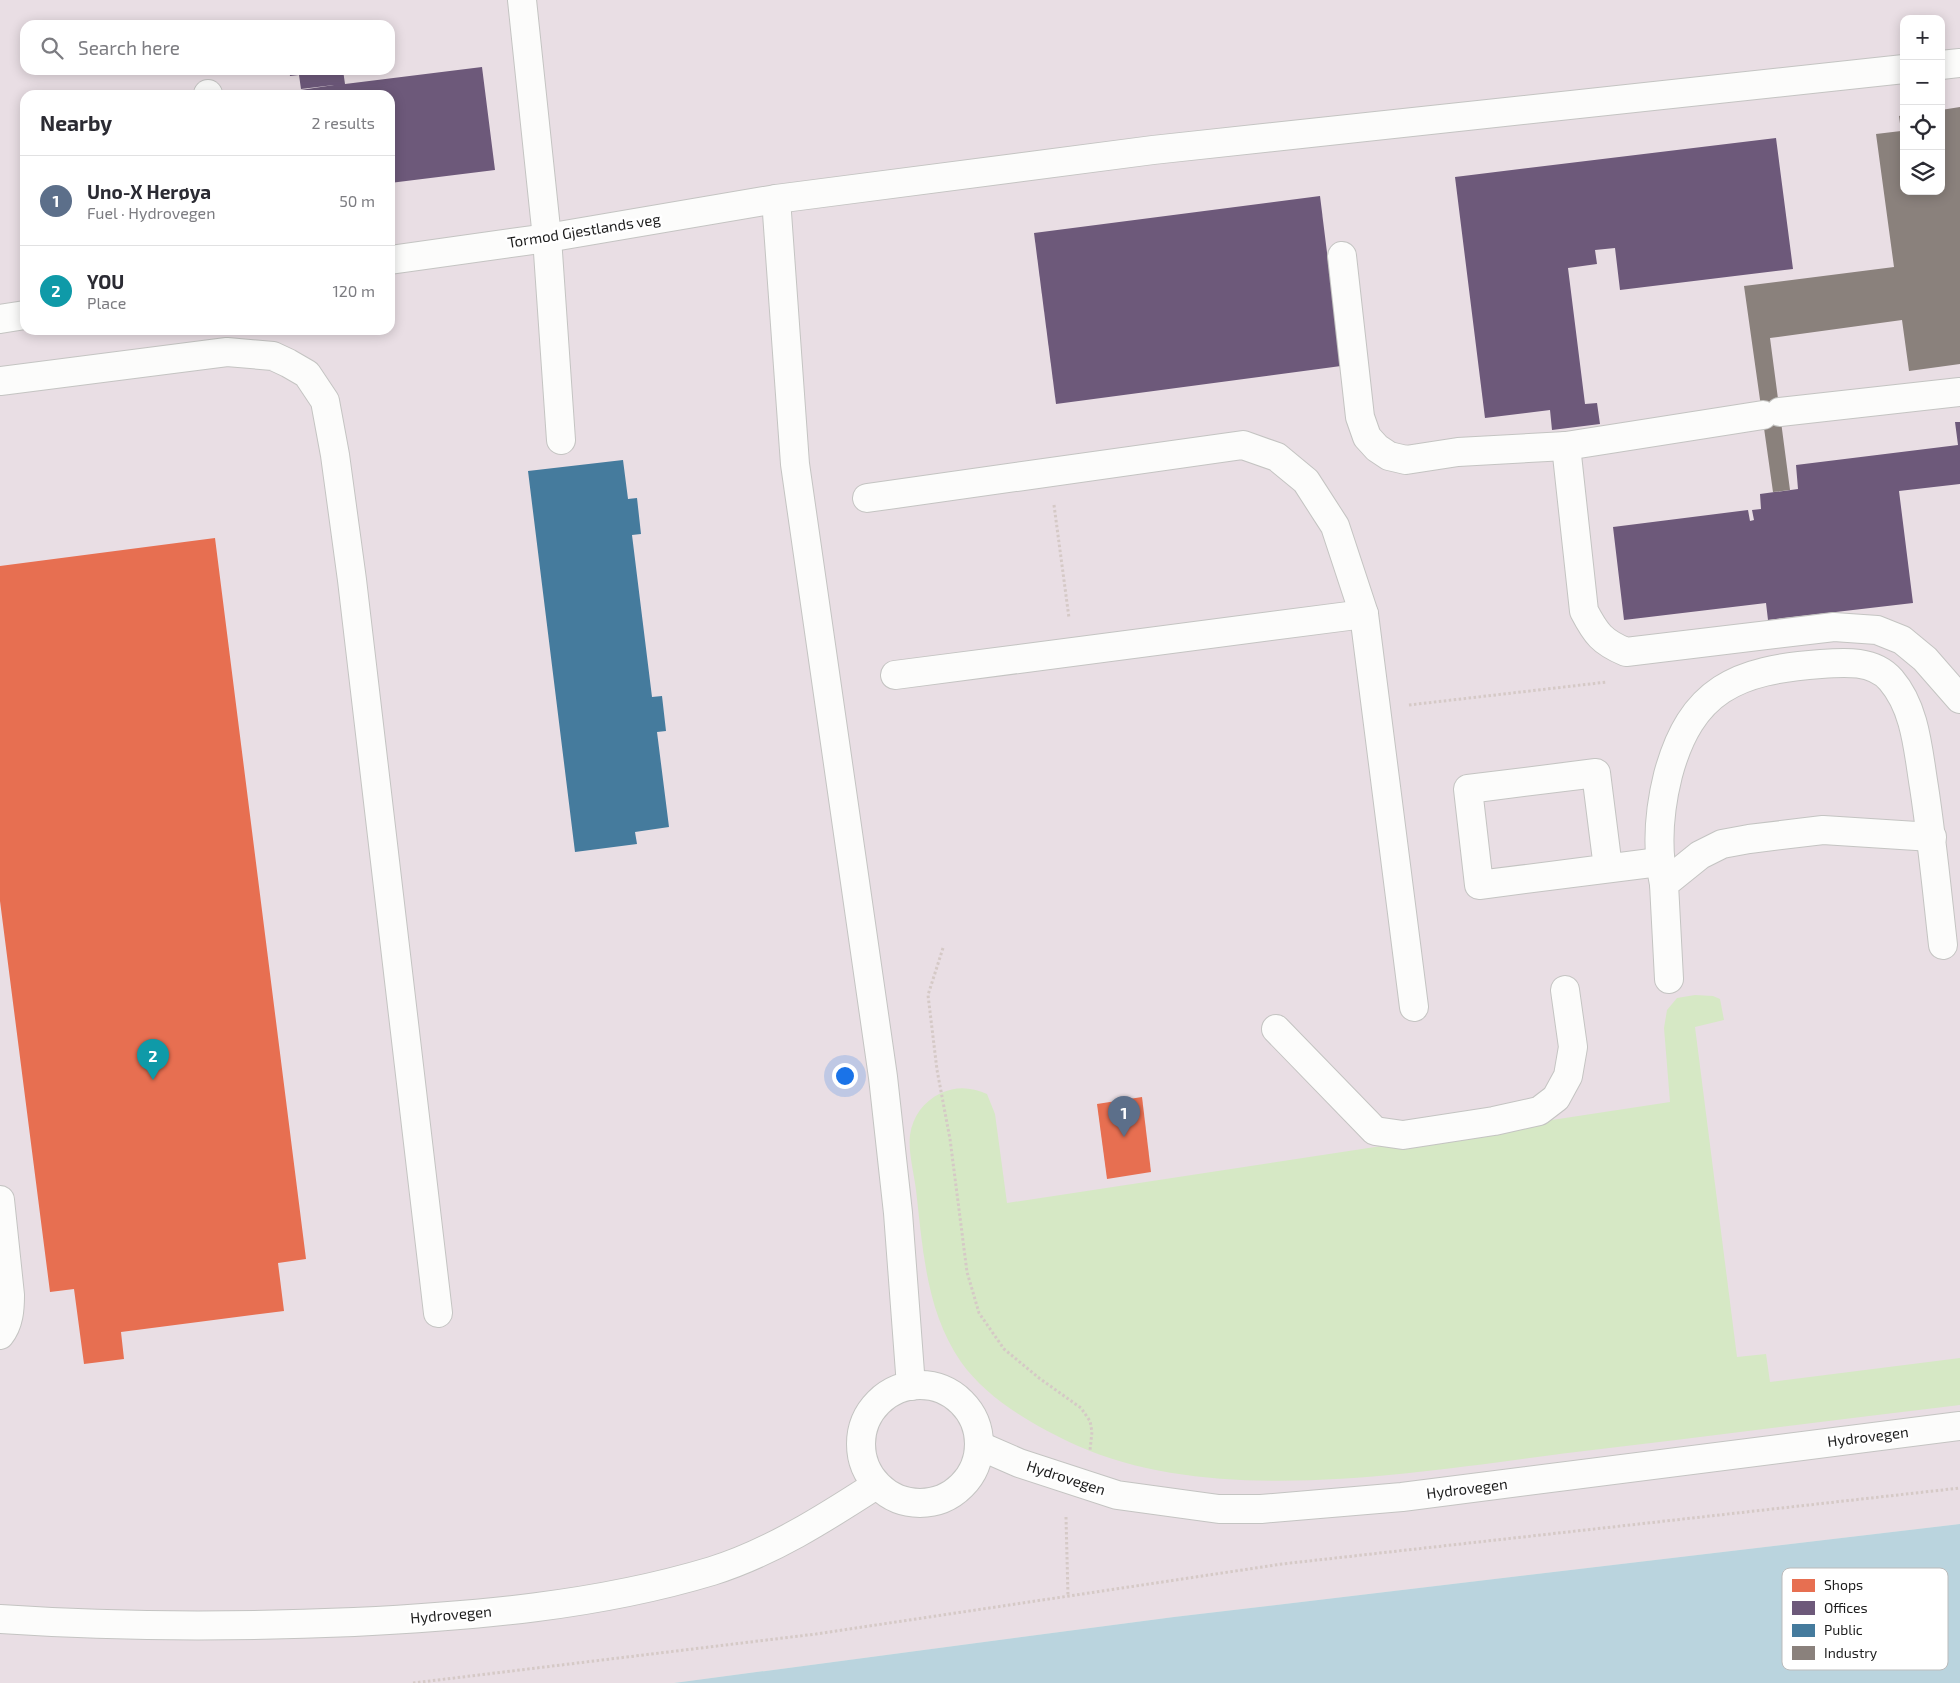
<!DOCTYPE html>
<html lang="en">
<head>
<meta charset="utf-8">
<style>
	:root { --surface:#fff; --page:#f2f2f3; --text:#2b2b33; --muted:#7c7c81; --line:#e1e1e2; --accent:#d93025 }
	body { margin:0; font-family:"Exo 2",sans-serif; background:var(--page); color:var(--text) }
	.controls { position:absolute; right:15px; top:15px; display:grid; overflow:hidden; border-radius:10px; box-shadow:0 2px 12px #0003 }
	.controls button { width:45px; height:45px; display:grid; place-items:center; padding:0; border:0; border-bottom:1px solid var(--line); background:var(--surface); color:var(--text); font:25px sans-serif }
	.you { position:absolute; left:844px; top:1075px; width:18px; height:18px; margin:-12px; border:4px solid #fff; border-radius:50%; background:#1a73e8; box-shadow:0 0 0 8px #1a73e833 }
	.badge { display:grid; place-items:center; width:32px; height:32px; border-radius:50%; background:var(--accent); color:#fff; font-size:16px; font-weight:700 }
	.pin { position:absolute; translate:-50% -41px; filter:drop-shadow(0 1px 2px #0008) }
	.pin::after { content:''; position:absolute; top:26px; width:18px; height:15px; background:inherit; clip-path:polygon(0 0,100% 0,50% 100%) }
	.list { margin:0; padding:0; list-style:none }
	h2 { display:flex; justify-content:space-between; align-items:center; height:65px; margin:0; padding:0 20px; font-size:21px }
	h2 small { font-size:16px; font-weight:400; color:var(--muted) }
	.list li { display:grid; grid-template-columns:32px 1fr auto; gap:15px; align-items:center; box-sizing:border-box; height:90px; padding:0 20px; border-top:1px solid var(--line) }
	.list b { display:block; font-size:19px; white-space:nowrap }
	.list p { margin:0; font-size:16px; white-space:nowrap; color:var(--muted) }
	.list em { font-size:16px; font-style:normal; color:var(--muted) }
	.icon { flex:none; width:28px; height:28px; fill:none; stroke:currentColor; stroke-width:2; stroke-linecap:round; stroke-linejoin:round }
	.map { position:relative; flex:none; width:1960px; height:1683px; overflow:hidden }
	.search { position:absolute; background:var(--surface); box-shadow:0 2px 12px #0003; left:20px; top:20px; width:375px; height:55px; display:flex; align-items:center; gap:12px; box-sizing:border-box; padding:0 18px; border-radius:15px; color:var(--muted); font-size:19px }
	.panel { position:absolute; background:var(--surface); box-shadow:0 2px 12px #0003; left:20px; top:90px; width:375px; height:245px; border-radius:15px }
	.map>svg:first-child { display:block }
	.industrial { fill:#e9dee4; fill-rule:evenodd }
	.grass { fill:#d6e8c5 }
	.water { fill:#bad4de }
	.shops { fill:#e76f51 }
	.offices { fill:#6d597a }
	.public { fill:#457b9d }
	.industry { fill:#8a817c }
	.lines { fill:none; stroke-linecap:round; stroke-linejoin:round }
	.minor-casing { stroke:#c4c4c2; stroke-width:30 }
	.path { stroke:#d5c9c6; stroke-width:3; stroke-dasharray:2.5 2.5; stroke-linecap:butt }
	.minor { stroke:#fcfcfb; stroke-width:28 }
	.labels { text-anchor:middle; stroke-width:5; stroke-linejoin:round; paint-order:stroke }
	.street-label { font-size:15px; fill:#1d1d1d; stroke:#fff }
	.key { fill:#fff; stroke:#bbb; stroke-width:1 }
	.key-label { font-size:14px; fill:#1d1d1d }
</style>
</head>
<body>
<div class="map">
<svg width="1960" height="1683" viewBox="0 0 1960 1683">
	<rect width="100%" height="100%" fill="#ebeae6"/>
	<path class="industrial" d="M0,0H1960V1524L1174,1617L674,1683H0ZM1904,19H1941V191H1904ZM25,25H390V70H25ZM25,95H390V330H25Z"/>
	<path class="grass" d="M1695,995L1713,996L1720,999L1724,1020L1695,1027L1737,1357L1766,1354L1770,1382L1960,1358V1405C1832,1420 1704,1437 1576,1452C1425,1471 1221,1509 1078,1446C1036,1427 988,1400 961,1362C926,1311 923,1250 916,1190C914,1173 908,1152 910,1135C913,1116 923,1102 941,1093C957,1086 971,1087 987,1094L995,1114L1007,1203L1670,1102L1664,1028L1667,1010L1677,998Z"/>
	<path class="water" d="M1960,1524V1683H674L1174,1617Z"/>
	<g class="shops">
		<path d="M215,538L306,1259L278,1263L284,1311L121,1332L124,1359L84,1364L74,1289L50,1292L0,901V566Z"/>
		<path d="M1142,1097L1151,1172L1107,1179L1097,1104Z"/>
	</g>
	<g class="offices">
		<path d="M482,67L495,170L390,183V95H295L294,91L334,85L301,89L299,75L290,76L289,70H343L345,84Z"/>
		<path d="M1776,138L1793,269L1620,290L1615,248L1595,250L1597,264L1568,268L1585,404L1597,403L1600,424L1552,430L1550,410L1485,418L1455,177Z"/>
		<path d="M1320,196L1341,366L1056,404L1034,233Z"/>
		<path d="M1955,422H1960V484L1899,491L1913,603L1768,620L1766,603L1624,620L1613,527L1748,510L1750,521L1754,520L1752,510L1761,509L1760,494L1798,489L1796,465L1958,445Z"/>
	</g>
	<path class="public" d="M623,460L628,499L637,498L641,534L632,535L652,697L662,696L666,731L657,732L669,827L635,832L637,844L575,852L528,471Z"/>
	<path class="industry" d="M1960,107V364L1909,371L1902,320L1770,338L1790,490L1773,492L1744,286L1894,267L1876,134L1901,131L1899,116L1904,115V191H1941V110Z"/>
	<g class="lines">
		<g class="minor-casing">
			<g id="minor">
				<path d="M522,0L547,238L561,440"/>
				<path d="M1941,65L1960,63"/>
				<path d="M208,94V95"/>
				<path d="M776,199L795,464L883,1077L898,1213L911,1386"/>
				<path d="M1342,256L1360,417L1367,437L1377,448L1389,456L1406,460L1458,452L1566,446L1763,415"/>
				<path d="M390,260L547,238L776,199L1153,150L1904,69"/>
				<path d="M0,319L25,315"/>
				<path d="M0,381L227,352L273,356L288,363L307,374L325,401L335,455L352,580L438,1313"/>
				<path d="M1780,412L1960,392"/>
				<path d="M1566,446L1584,611C1596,634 1602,642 1626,652L1834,627L1877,630L1902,640L1925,659L1960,699"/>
				<path d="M867,498L1243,445L1277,457L1306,481L1335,526L1364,614L1414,1007"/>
				<path d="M895,675L1364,614"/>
				<path d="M1608,868L1596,773L1468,789L1479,885L1659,862"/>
				<path d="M1664,884C1656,847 1659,811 1668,775C1691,689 1737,670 1821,664C1845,662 1874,660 1891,680C1916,709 1918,751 1924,787C1932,839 1937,892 1943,945"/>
				<path d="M1669,979L1664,884L1700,855L1722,844L1749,839L1823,830L1932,837"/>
				<path d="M1276,1029L1375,1131L1403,1135L1494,1121L1539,1111L1556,1098L1568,1076L1573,1047L1565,990"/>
				<path d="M0,1200L10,1295C10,1309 9,1324 0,1335"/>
				<circle cx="920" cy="1444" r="59"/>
				<path d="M980,1446L1019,1463L1117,1495L1219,1509H1261L1402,1497L1960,1426"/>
				<path d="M0,1619C118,1627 236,1627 354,1622C474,1616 596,1606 712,1571C770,1553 825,1518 876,1485"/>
			</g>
		</g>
		<g class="path">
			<path d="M1054,505L1069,618"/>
			<path d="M1409,705L1607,682"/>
			<path d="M943,948L928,995L937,1070L950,1139L967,1272L979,1313L1004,1349L1039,1378L1081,1408L1090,1421L1092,1432L1090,1450"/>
			<path d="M1066,1517L1068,1596"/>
			<path d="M413,1683L816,1634L1282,1564L1960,1488"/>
		</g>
		<use href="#minor" class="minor"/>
	</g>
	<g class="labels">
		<g class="street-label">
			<text transform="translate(584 231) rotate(-9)" y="5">Tormod Gjestlands veg</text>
			<text transform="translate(1868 1437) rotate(-7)" y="5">Hydrovegen</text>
			<text transform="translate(1066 1478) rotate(18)" y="5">Hydrovegen</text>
			<text transform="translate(1467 1489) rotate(-7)" y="5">Hydrovegen</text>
			<text transform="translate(451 1615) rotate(-5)" y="5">Hydrovegen</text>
		</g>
	</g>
	<rect x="1782" y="1568" width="166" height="102" rx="8" class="key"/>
	<rect x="1792" y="1579" width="23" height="13" fill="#e76f51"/>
	<rect x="1792" y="1601" width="23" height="14" fill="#6d597a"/>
	<rect x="1792" y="1624" width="23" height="13" fill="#457b9d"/>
	<rect x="1792" y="1646" width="23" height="14" fill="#8a817c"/>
	<g class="key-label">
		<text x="1824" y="1590">Shops</text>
		<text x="1824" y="1613">Offices</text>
		<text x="1824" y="1635">Public</text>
		<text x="1824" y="1658">Industry</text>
	</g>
</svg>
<div class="controls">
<button>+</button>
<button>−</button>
<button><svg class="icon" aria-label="locate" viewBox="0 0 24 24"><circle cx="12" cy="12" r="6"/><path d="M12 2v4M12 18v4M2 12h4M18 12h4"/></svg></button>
<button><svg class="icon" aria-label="layers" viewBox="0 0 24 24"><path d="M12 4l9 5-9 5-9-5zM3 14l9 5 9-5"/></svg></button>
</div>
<div class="you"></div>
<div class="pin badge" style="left:1124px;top:1137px;background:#5c6f8a">1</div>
<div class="pin badge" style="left:153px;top:1080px;background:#0f9aa8">2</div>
<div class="search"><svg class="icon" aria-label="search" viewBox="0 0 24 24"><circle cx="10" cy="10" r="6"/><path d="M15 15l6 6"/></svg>Search here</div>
<section class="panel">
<h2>Nearby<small>2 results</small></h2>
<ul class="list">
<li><span class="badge" style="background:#5c6f8a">1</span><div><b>Uno-X Herøya</b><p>Fuel · Hydrovegen</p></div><em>50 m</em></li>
<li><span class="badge" style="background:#0f9aa8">2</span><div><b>YOU</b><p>Place</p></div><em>120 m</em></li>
</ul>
</section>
</div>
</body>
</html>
